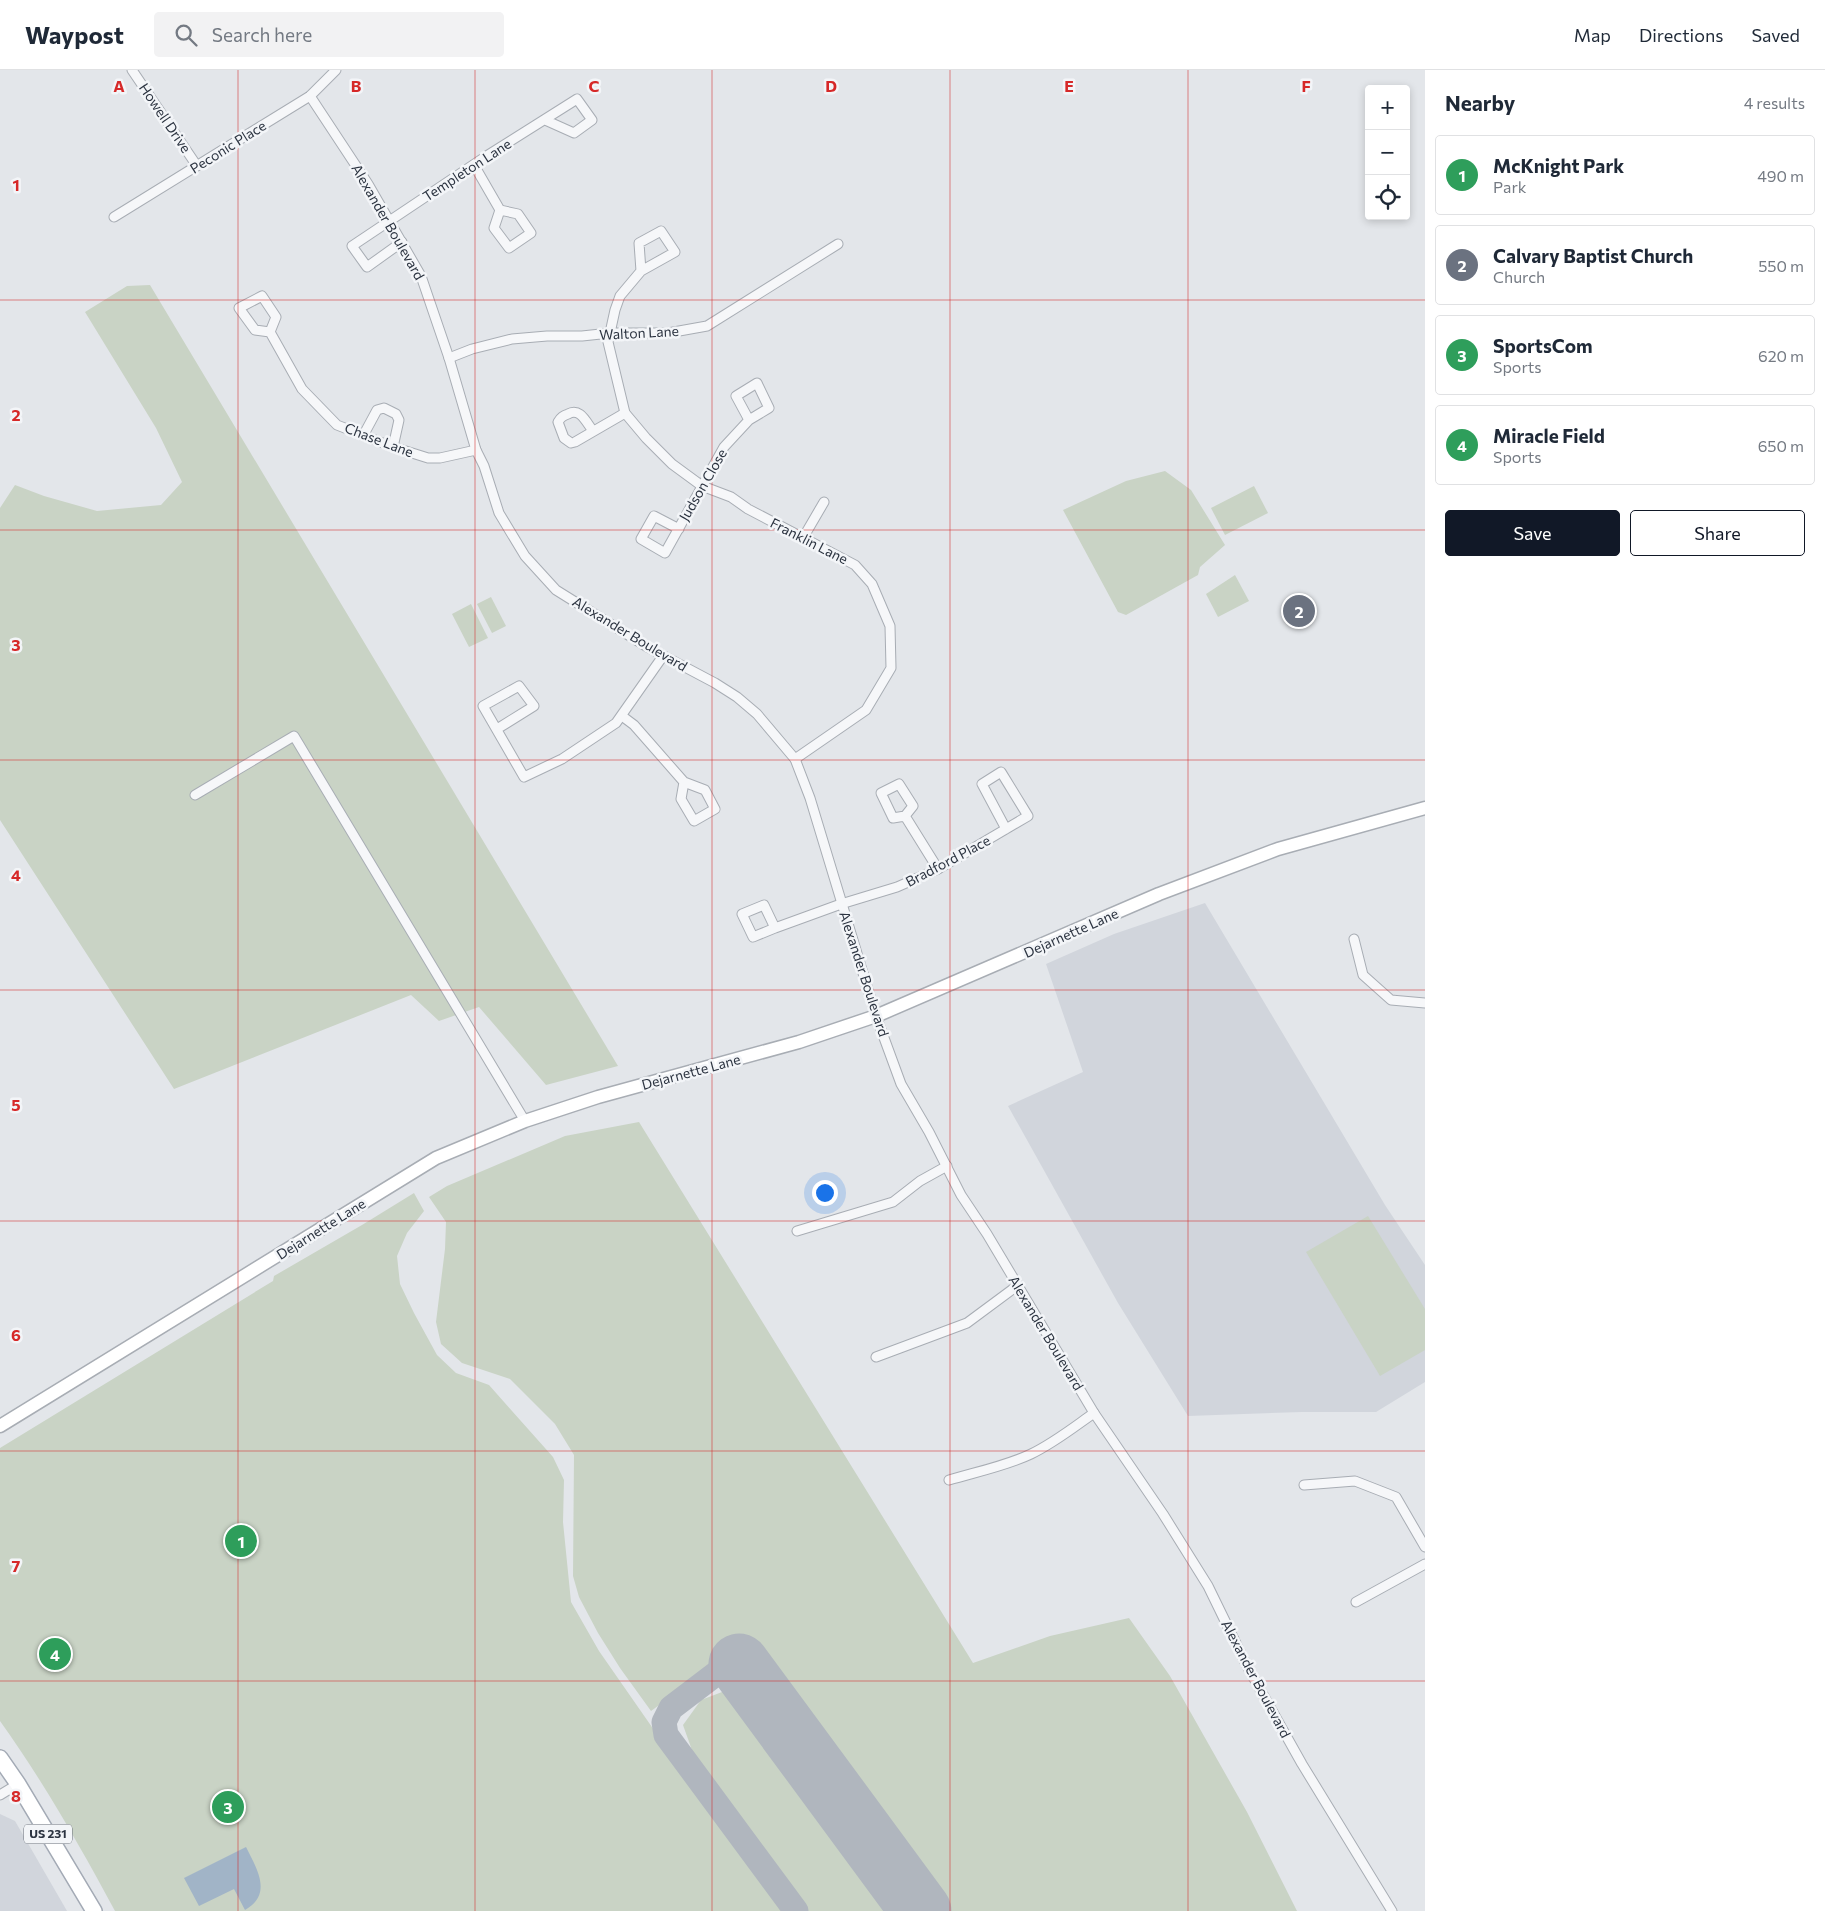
<!DOCTYPE html>
<html lang="en">
<head>
<meta charset="utf-8">
<style>
	:root { --surface:#fff; --page:#f2f2f3; --text:#1f2937; --muted:#747a83; --line:#e0e1e3; --accent:#111827 }
	body { margin:0; font-family:Commissioner,sans-serif; background:var(--page); color:var(--text) }
	.controls { position:absolute; right:15px; top:15px; display:grid; overflow:hidden; border-radius:5px; box-shadow:0 2px 8px #0003 }
	.controls button { width:45px; height:45px; display:grid; place-items:center; padding:0; border:0; border-bottom:1px solid var(--line); background:var(--surface); color:var(--text); font:25px sans-serif }
	.you { position:absolute; left:824px; top:1122px; width:18px; height:18px; margin:-12px; border:4px solid #fff; border-radius:50%; background:#1a73e8; box-shadow:0 0 0 8px #1a73e833 }
	.badge { display:grid; place-items:center; width:32px; height:32px; border-radius:50%; background:var(--accent); color:#fff; font-size:16px; font-weight:700 }
	.pin { position:absolute; translate:-50% -50%; border:2px solid #fff; box-shadow:0 1px 5px #0006 }
	.list { margin:0; padding:0; list-style:none }
	h2 { display:flex; justify-content:space-between; align-items:center; height:65px; margin:0; padding:0 20px; font-size:21px }
	h2 small { font-size:16px; font-weight:400; color:var(--muted) }
	.list li { display:grid; grid-template-columns:32px 1fr auto; gap:15px; align-items:center; box-sizing:border-box; height:80px; margin:0 10px 10px; padding:0 10px; border:1px solid var(--line); border-radius:5px }
	.list b { display:block; font-size:19px; white-space:nowrap }
	.list p { margin:0; font-size:16px; white-space:nowrap; color:var(--muted) }
	.list em { font-size:16px; font-style:normal; color:var(--muted) }
	.actions { display:flex; gap:10px; padding:15px 20px }
	.actions a { flex:1; padding:11px 0; border:1px solid var(--accent); border-radius:5px; text-align:center; font-size:18px; color:var(--accent) }
	.actions .main { background:var(--accent); color:#fff }
	.icon { flex:none; width:28px; height:28px; fill:none; stroke:currentColor; stroke-width:2; stroke-linecap:round; stroke-linejoin:round }
	.map { position:relative; flex:none; width:1425px; height:1841px; overflow:hidden }
	header { display:flex; align-items:center; gap:30px; box-sizing:border-box; height:70px; padding:0 25px; background:var(--surface); border-bottom:1px solid var(--line) }
	header strong { font-size:24px }
	nav { display:flex; gap:28px; margin-inline-start:auto; font-size:18px }
	.search { width:350px; height:45px; background:var(--page); display:flex; align-items:center; gap:12px; box-sizing:border-box; padding:0 18px; border-radius:5px; color:var(--muted); font-size:19px }
	main { display:flex }
	aside { flex:1; background:var(--surface) }
	.map>svg:first-child { display:block }
	.built { fill:#d1d5dc }
	.green { fill:#c9d3c5 }
	.water { fill:#a1b4c7 }
	.lines { fill:none; stroke-linecap:round; stroke-linejoin:round }
	.taxiway { stroke:#b0b6be; stroke-width:25 }
	.runway { stroke:#b0b6be; stroke-width:61 }
	.minor-casing { stroke:#a8adb4; stroke-width:11 }
	.secondary-casing { stroke:#a8adb4; stroke-width:15 }
	.primary-casing { stroke:#a3aab5; stroke-width:18 }
	.minor { stroke:#f6f7f9; stroke-width:9 }
	.secondary { stroke:#fff; stroke-width:12 }
	.primary { stroke:#fff; stroke-width:15 }
	.grid { fill:none; stroke:#d62828; stroke-width:1; stroke-opacity:0.55 }
	.labels { text-anchor:middle; stroke-width:5; stroke-linejoin:round; paint-order:stroke }
	.shield { fill:#f3f5f8; stroke:#686e78; stroke-width:1 }
	.shield-label { font-size:12px; font-weight:bold; fill:#2c3441 }
	.street-label { font-size:14px; fill:#2c3441; stroke:#f3f5f8 }
	.grid-label { font-size:16px; text-anchor:middle; font-weight:bold; fill:#d62828; stroke:#f3f5f8; stroke-width:5; stroke-linejoin:round; paint-order:stroke }
</style>
</head>
<body>
<header>
<strong>Waypost</strong>
<div class="search"><svg class="icon" aria-label="search" viewBox="0 0 24 24"><circle cx="10" cy="10" r="6"/><path d="M15 15l6 6"/></svg>Search here</div>
<nav><a>Map</a><a>Directions</a><a>Saved</a></nav>
</header>
<main>
<div class="map">
<svg width="1425" height="1841" viewBox="0 0 1425 1841">
	<rect width="100%" height="100%" fill="#e3e6ea"/>
	<g class="built">
		<path d="M1205,833L1385,1135L1425,1195V1312L1376,1342H1302L1188,1346L1118,1233L1008,1036L1083,1002L1046,894L1114,864Z"/>
		<path d="M0,1744L15,1751L67,1841H0Z"/>
	</g>
	<g class="green">
		<path d="M150,215L618,996L546,1015L479,937L439,951L411,925L174,1019L0,750V438L15,415L44,426L97,441L161,435L182,412L156,358L85,242L127,216Z"/>
		<path d="M1165,401L1191,420L1225,475L1200,497L1198,505L1126,545L1118,542L1063,440L1126,411Z"/>
		<path d="M1254,416L1268,443L1225,465L1211,438Z"/>
		<path d="M1235,505L1249,531L1218,547L1206,524Z"/>
		<path d="M491,527L506,556L492,563L477,534Z"/>
		<path d="M471,534L488,568L469,577L452,544Z"/>
		<path d="M639,1052L973,1593L1050,1566L1129,1548L1170,1606L1247,1742L1297,1841H946L747,1571L651,1641L620,1598L598,1563L579,1527L573,1506L574,1385L555,1354L510,1309L462,1293L441,1274L436,1252L445,1179L446,1152L429,1127L447,1116L565,1066Z"/>
		<path d="M414,1123L424,1141L407,1163L397,1186L400,1214L414,1243L437,1285L456,1303L489,1315L553,1387L564,1410L563,1452L571,1532L599,1581L693,1716L786,1841H115C80,1776 43,1711 0,1651V1378L273,1211L274,1206L362,1155Z"/>
		<path d="M1368,1146L1425,1239V1280L1380,1306L1306,1182Z"/>
		<path d="M730,1619L895,1841H806L698,1697L683,1655L701,1630Z"/>
	</g>
	<path class="water" d="M246,1777C257,1799 273,1824 245,1840L234,1819L199,1836L184,1808Z"/>
	<g class="lines">
		<path class="taxiway" d="M739,1594L717,1603L671,1638L664,1652L666,1665L796,1841"/>
		<path class="runway" d="M739,1594L921,1841"/>
		<g class="minor-casing">
			<g id="minor">
				<path d="M132,0L197,96"/>
				<path d="M310,26L368,114L421,206L449,288L476,380L484,396L499,443L525,486L556,520L649,578L715,613L737,627L757,644L795,689L810,728L876,946L901,1014L929,1062L961,1125L987,1164L1094,1343L1163,1444L1208,1516L1247,1596L1302,1694L1392,1841"/>
				<path d="M474,95L500,140L518,144L531,163L509,178L494,158L500,140"/>
				<path d="M114,147L310,26L336,0"/>
				<path d="M402,172L367,197L352,176L485,87L577,29L592,50L574,63L545,50"/>
				<path d="M641,201L639,173L661,161L675,182L641,201L620,226L615,240L608,272L625,343L646,368L672,394L702,416L731,427L748,439L855,495L872,514L890,556L891,598L866,640L795,689"/>
				<path d="M270,262L255,260L239,238L262,226L276,247L270,262L302,319L337,355L393,377L428,388H440L476,380"/>
				<path d="M449,288L472,279L512,269L547,266H582L610,263H668L707,256L838,174"/>
				<path d="M593,361C586,352 580,337 568,344C563,346 561,347 558,352L564,368L571,373L575,372L625,343"/>
				<path d="M363,366L377,340L384,338L396,344L399,350L393,377"/>
				<path d="M679,459L654,446L641,469L665,483L724,377L749,350L769,338L757,313L736,326L749,350"/>
				<path d="M803,468L824,432"/>
				<path d="M622,646L634,655L684,712L705,720L715,739L694,751L681,729L684,712"/>
				<path d="M497,659L534,636L519,616L483,636L524,707L562,689L616,653L663,586"/>
				<path d="M195,725L294,666L525,1051"/>
				<path d="M905,746L893,748L881,723L899,714L913,736L905,746L938,799"/>
				<path d="M775,858L753,867L742,844L764,835L775,858L841,834L897,817L938,799L1028,746L1001,702L982,714L1006,759"/>
				<path d="M1354,869L1363,905L1391,930L1425,933"/>
				<path d="M797,1161L893,1132L920,1111L947,1096"/>
				<path d="M876,1287L967,1253L1017,1216"/>
				<path d="M949,1410C976,1402 1006,1396 1031,1384C1054,1373 1074,1357 1094,1343"/>
				<path d="M1304,1415L1355,1411L1396,1427L1425,1477"/>
				<path d="M1356,1532L1425,1494"/>
				<path d="M0,1725L18,1714"/>
			</g>
		</g>
		<g class="secondary-casing">
			<path id="secondary" d="M0,1356L436,1088L525,1051L598,1027L799,972L876,946L1159,824L1278,779L1425,738"/>
		</g>
		<g class="primary-casing">
			<path id="primary" d="M0,1688L18,1714L94,1841"/>
		</g>
		<use href="#minor" class="minor"/>
		<use href="#secondary" class="secondary"/>
		<use href="#primary" class="primary"/>
	</g>
	<path class="grid" d="M238,0V1841M475,0V1841M712,0V1841M950,0V1841M1188,0V1841M0,230H1425M0,460H1425M0,690H1425M0,920H1425M0,1151H1425M0,1381H1425M0,1611H1425"/>
	<g class="labels">
		<rect class="shield" x="24" y="1754.5" width="48" height="19" rx="4"/>
		<g class="shield-label">
			<text x="48" y="1768">US 231</text>
		</g>
		<g class="street-label">
			<text transform="translate(165 48) rotate(56)" y="5">Howell Drive</text>
			<text transform="translate(228 77) rotate(-32)" y="5">Peconic Place</text>
			<text transform="translate(467 100) rotate(-33)" y="5">Templeton Lane</text>
			<text transform="translate(388 152) rotate(60)" y="5">Alexander Boulevard</text>
			<text transform="translate(639 263) rotate(-3)" y="5">Walton Lane</text>
			<text transform="translate(379 370) rotate(21)" y="5">Chase Lane</text>
			<text transform="translate(703 415) rotate(-60)" y="5">Judson Close</text>
			<text transform="translate(809 471) rotate(27)" y="5">Franklin Lane</text>
			<text transform="translate(630 564) rotate(31)" y="5">Alexander Boulevard</text>
			<text transform="translate(948 791) rotate(-28)" y="5">Bradford Place</text>
			<text transform="translate(1071 863) rotate(-24)" y="5">Dejarnette Lane</text>
			<text transform="translate(864 904) rotate(72)" y="5">Alexander Boulevard</text>
			<text transform="translate(691 1002) rotate(-15)" y="5">Dejarnette Lane</text>
			<text transform="translate(321 1159) rotate(-32)" y="5">Dejarnette Lane</text>
			<text transform="translate(1046 1263) rotate(59)" y="5">Alexander Boulevard</text>
			<text transform="translate(1256 1609) rotate(62)" y="5">Alexander Boulevard</text>
		</g>
	</g>
	<g class="grid-label">
		<text x="119" y="22">A</text>
		<text x="356" y="22">B</text>
		<text x="594" y="22">C</text>
		<text x="831" y="22">D</text>
		<text x="1069" y="22">E</text>
		<text x="1306" y="22">F</text>
		<text x="16" y="121">1</text>
		<text x="16" y="351">2</text>
		<text x="16" y="581">3</text>
		<text x="16" y="811">4</text>
		<text x="16" y="1041">5</text>
		<text x="16" y="1271">6</text>
		<text x="16" y="1502">7</text>
		<text x="16" y="1732">8</text>
	</g>
</svg>
<div class="controls">
<button>+</button>
<button>−</button>
<button><svg class="icon" aria-label="locate" viewBox="0 0 24 24"><circle cx="12" cy="12" r="6"/><path d="M12 2v4M12 18v4M2 12h4M18 12h4"/></svg></button>
</div>
<div class="you"></div>
<div class="pin badge" style="left:241px;top:1471px;background:#2e9e5b">1</div>
<div class="pin badge" style="left:1299px;top:541px;background:#6b7280">2</div>
<div class="pin badge" style="left:228px;top:1737px;background:#2e9e5b">3</div>
<div class="pin badge" style="left:55px;top:1584px;background:#2e9e5b">4</div>
</div>
<aside>
<h2>Nearby<small>4 results</small></h2>
<ul class="list">
<li><span class="badge" style="background:#2e9e5b">1</span><div><b>McKnight Park</b><p>Park</p></div><em>490 m</em></li>
<li><span class="badge" style="background:#6b7280">2</span><div><b>Calvary Baptist Church</b><p>Church</p></div><em>550 m</em></li>
<li><span class="badge" style="background:#2e9e5b">3</span><div><b>SportsCom</b><p>Sports</p></div><em>620 m</em></li>
<li><span class="badge" style="background:#2e9e5b">4</span><div><b>Miracle Field</b><p>Sports</p></div><em>650 m</em></li>
</ul>
<div class="actions"><a class="main">Save</a><a>Share</a></div>
</aside>
</main>
</body>
</html>
